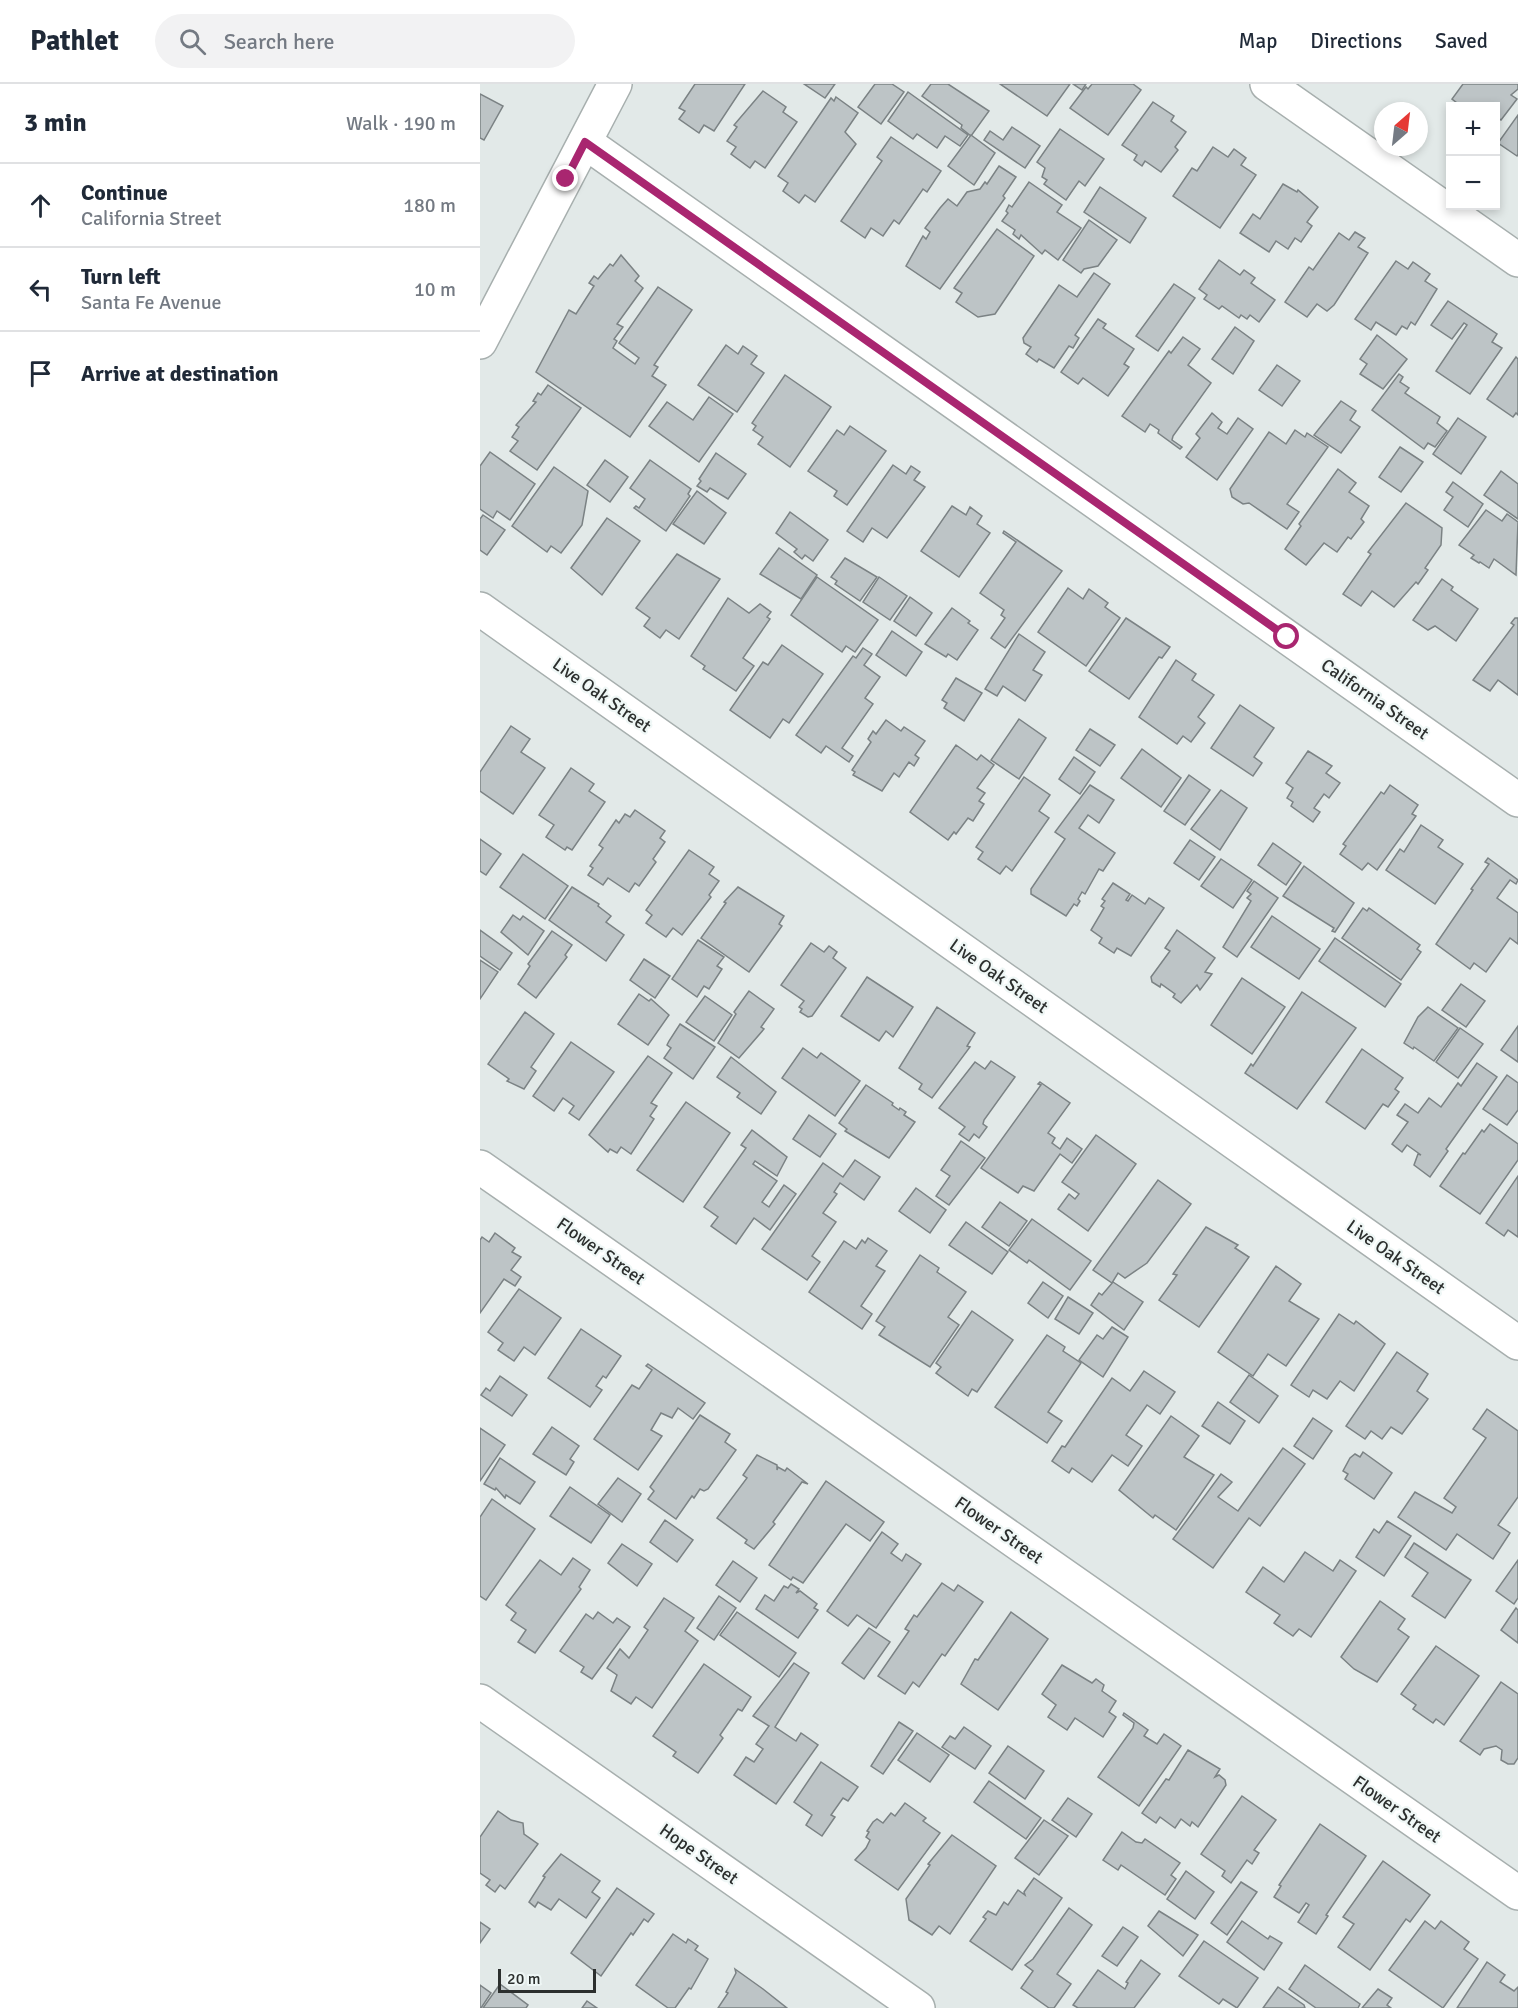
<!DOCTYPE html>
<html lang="en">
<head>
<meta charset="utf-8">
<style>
	:root { --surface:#fff; --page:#f2f2f3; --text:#1f2937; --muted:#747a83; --line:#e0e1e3 }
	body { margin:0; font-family:Signika,sans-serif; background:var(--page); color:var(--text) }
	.controls { position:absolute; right:18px; top:18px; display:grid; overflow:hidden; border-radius:0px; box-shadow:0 3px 9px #0003 }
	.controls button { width:54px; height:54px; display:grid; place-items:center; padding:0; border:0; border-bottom:2px solid var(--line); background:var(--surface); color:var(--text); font:30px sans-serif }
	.compass { position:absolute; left:894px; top:18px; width:54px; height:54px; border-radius:50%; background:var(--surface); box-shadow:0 3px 9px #0003; rotate:28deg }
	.scale { position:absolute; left:18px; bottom:15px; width:98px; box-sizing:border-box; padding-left:6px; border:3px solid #2c2f2e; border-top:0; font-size:16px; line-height:21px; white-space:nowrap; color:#2c2f2e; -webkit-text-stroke:4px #eff7f6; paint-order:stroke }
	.stop { position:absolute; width:18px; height:18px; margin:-14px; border:4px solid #a92670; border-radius:50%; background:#fff }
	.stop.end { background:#a92670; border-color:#fff; box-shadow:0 2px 6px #0008 }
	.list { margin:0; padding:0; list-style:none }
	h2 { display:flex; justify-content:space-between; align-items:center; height:78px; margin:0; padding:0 24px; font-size:26px }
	h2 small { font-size:20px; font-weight:400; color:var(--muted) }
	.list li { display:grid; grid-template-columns:39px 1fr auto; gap:18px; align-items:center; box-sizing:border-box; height:84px; padding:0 24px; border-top:2px solid var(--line) }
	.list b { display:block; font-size:22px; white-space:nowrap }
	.list p { margin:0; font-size:20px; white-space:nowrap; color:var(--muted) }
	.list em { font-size:20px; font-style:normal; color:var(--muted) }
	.icon { flex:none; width:33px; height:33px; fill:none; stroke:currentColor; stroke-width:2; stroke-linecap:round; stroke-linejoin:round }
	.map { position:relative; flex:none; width:1038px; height:1924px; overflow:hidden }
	header { display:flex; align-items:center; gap:36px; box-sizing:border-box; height:84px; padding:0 30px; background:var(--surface); border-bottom:2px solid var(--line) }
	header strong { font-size:28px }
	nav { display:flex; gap:33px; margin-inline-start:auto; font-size:21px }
	.search { width:420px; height:54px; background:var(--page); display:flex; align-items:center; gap:15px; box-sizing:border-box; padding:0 21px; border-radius:33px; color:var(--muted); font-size:22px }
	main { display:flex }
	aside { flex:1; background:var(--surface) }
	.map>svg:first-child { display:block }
	.building { fill:#bdc4c6; stroke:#7b8284; stroke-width:1.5 }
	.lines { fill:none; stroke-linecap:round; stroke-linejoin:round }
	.minor-casing { stroke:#a7afae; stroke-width:36 }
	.major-casing { stroke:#a7afae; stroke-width:36 }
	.minor { stroke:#fff; stroke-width:33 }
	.major { stroke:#fff; stroke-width:33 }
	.route { stroke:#a92670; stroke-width:8 }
	.labels { text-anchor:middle; stroke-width:4.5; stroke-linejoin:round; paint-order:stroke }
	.street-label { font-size:18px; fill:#2c2f2e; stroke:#eff7f6 }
</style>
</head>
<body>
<header>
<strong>Pathlet</strong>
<div class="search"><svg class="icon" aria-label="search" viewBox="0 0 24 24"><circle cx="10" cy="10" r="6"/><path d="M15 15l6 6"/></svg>Search here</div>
<nav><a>Map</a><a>Directions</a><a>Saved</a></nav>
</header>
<main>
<aside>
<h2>3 min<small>Walk · 190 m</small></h2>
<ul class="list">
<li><svg class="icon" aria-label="ahead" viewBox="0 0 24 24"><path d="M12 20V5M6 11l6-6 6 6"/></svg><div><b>Continue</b><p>California Street</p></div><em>180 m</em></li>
<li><svg class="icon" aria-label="left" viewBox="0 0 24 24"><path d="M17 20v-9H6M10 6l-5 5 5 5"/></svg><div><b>Turn left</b><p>Santa Fe Avenue</p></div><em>10 m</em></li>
<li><svg class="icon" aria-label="arrive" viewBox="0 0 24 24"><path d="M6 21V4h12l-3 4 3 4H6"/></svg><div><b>Arrive at destination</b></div></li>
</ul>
</aside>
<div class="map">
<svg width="1038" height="1924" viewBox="0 0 1038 1924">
	<rect width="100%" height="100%" fill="#e2e9e8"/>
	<g class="building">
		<path d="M215,0H265L234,47L224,41L219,49L199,35L205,27L199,24Z"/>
		<path d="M324,0H355L345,14Z"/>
		<path d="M395,0H412L424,8L401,40L378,23Z"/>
		<path d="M451,0H468L509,27L491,52L481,44L482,41L442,12Z"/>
		<path d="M520,0H590L567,32Z"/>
		<path d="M593,0H606L602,6Z"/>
		<path d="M612,0H653L661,6L628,51L590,24L606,3L608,5Z"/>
		<path d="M983,0H1038V5L1031,11L1037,15L1021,36L1016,33V22H981L972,15Z"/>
		<path d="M283,7L306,23L303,28L317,38L285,84L275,77L270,84L251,70L256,63L247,57L257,43L254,41Z"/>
		<path d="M428,8L488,51L480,62L465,52L457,64L437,50L433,55L408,37Z"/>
		<path d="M0,10L23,22L4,56L0,54Z"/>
		<path d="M356,13L378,29L365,48L376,60L335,118L325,111L319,119L303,107L308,99L298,92L351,14L354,17Z"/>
		<path d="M673,18L694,32L691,37L706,48L695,63L698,66L681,88L665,77L662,82L654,76L657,71L642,61Z"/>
		<path d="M1038,31V70L1037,72L1018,59Z"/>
		<path d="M532,43L560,62L545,84L504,56L510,47L523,56Z"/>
		<path d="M580,45L624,75L605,102L599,97L586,116L564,100L567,96L562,93L565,84L557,78Z"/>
		<path d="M491,51L515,69L494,101L468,82Z"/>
		<path d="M411,53L461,87L447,108L443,105L419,140L414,136L403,152L391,144L385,154L361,137L402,77L397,73Z"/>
		<path d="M733,63L748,73L754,65L766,74L761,81L776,91L740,144L693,112L712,84L717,87Z"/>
		<path d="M519,82L536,93L523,112L525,114L460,205L426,182L443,152L446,155L450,148L445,144L460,124L468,115L477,122L487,108L500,105L505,98L507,100Z"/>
		<path d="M549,98L582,121L577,128L601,144L578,176L565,166L562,170L541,151L539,155L533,150L535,146L522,137L528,129L526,127L529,121L532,123Z"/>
		<path d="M803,100L817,108L818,106L838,123L827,138L832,142L821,158L815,154L808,165L796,157L789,168L760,149L773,130L780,135Z"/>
		<path d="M620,103L666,134L650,159L604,128Z"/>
		<path d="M609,136L637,156L618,182L604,185L601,189L583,176Z"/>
		<path d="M517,145L554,172L515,230L498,233L476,218L482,209L474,204Z"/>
		<path d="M875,148L885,154L878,163L888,169L854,221L847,227L837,220L827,233L805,218L829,183L833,186L859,149L869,156Z"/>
		<path d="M141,171L159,192L155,197L163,204L137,240L143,243L134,255L137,257L133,264L155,280L159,274L139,259L178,203L212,226L174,281L178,283L172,292L186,301L150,353L56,288L89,226L96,230L114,202L109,199L114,192L118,195L130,180L133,182Z"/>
		<path d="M739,176L760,191L764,186L775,194L771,199L795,216L779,238L770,231L767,235L761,231L759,234L742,222L739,225L724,215L727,211L719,205Z"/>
		<path d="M916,177L928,185L933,178L950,190L945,197L957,205L935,241L931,238L927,245L922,242L916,251L896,238L891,246L875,235Z"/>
		<path d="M614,189L630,200L595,251L599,254L593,264L589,262L574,284L559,275L557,278L546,270L551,263L544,259L543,254L579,201L597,213Z"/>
		<path d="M694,200L715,214L678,267L656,252Z"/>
		<path d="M968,217L1017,250L1012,258L1022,264L990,310L956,287L987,241L984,239L972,255L951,241Z"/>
		<path d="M618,235L626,240L623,244L654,265L644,280L649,283L628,312L603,294L598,300L581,288Z"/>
		<path d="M755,243L774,257L753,290L732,275Z"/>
		<path d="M897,251L927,275L903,305L880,290L887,280L880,275Z"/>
		<path d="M703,253L720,265L708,281L731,299L693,352L692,356L702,363L700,365L678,349L679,346L670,340L665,348L642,332L689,267L691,269Z"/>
		<path d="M246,261L258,270L263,262L277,272L271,280L284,289L257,328L218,301Z"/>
		<path d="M1036,273L1038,275V331L1036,329L1033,333L1007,315Z"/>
		<path d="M797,281L820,297L802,322L779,306Z"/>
		<path d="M919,290L923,293L920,298L929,304L925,309L960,333L957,339L967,347L955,363L948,359L944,365L892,326Z"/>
		<path d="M305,291L351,323L310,383L278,360L283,353L273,346L276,342L272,339Z"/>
		<path d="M68,301L101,324L57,386L30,367L38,357L32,353L39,343L36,341L56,318L53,317L58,309L61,311Z"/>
		<path d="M229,313L253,330L219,378L169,342L187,318L213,336Z"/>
		<path d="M861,317L876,327L870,336L880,343L861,369L834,351Z"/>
		<path d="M732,329L742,338L738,344L747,350L758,334L773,345L737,396L706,373L720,354L716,350Z"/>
		<path d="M978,334L1006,353L981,390L953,370Z"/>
		<path d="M370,342L406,367L367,421L354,412L357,407L328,387L357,346L364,351Z"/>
		<path d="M815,346L825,353L827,349L848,363L807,420L819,428L807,445L769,419L763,420L752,413L750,405L789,348L806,360Z"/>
		<path d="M920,363L943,378L921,408L899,393Z"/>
		<path d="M10,368L55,400L30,436L17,427L13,434L0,425V382Z"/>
		<path d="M236,369L266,390L248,415L230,404L227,408L217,402L221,397L219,395Z"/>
		<path d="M125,376L148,393L130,418L107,401Z"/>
		<path d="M170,376L211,405L208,410L210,412L186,447L154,424L156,422L159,424L165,415L150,404Z"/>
		<path d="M413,381L426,390L431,382L440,388L434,396L445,403L407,454L392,444L383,458L367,447Z"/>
		<path d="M74,383L108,407L102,441L81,469L71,462L67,468L32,442Z"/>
		<path d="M858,385L876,399L869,408L889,422L881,435L884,438L871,455L868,453L857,468L844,459L826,481L805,465L821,442L819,440Z"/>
		<path d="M1021,387L1038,400V435L1004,411Z"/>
		<path d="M973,398L1003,420L988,443L964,426L973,413L966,408Z"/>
		<path d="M217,407L246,429L224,460L193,440Z"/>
		<path d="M926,419L962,444L961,461L945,484L948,486L938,500L936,498L914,523L892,507L881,522L863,510L891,470L888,468Z"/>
		<path d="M472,422L486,431L490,423L502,432L497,440L510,449L479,493L441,467Z"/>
		<path d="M1006,426L1022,437L1027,430L1038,438L1036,491L1014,475L1009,484L1000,478L999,479L991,474L994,471L979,461Z"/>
		<path d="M310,428L348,456L333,477L325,471L322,475L314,468L317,465L296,449Z"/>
		<path d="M3,431L25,446L7,471L0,466V435Z"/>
		<path d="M127,434L160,457L122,511L91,484Z"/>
		<path d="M524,447L582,487L525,564L511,554L525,534L521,531L524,526L500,509L536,458L523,449Z"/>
		<path d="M299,464L337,491L321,515L280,490Z"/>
		<path d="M197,470L240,495L199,555L186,546L180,554L164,542L170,534L156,524Z"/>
		<path d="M365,474L397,493L380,517L355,500L357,497L351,493Z"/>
		<path d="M337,493L398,536L375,568L366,562L362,568L311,531Z"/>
		<path d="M399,493L427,512L410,536L383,518Z"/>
		<path d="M962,495L973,503L971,506L998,525L976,557L955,542L948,546L933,536Z"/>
		<path d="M588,504L603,515L609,505L628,519L625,523L640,534L606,582L558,548Z"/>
		<path d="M430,513L452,529L436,552L414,537Z"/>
		<path d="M248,514L269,529L280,520L291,528L287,533L290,535L263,574L274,582L256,607L223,585L225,582L211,572Z"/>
		<path d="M472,524L490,537L488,539L498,546L477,576L468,570L466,573L445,560Z"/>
		<path d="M646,534L690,563L682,574L679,573L649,615L609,587Z"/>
		<path d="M1035,534H1038V611L1018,596L1010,607L993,596L1034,541L1031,539Z"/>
		<path d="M412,547L442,568L426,592L396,571Z"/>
		<path d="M539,550L565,568L553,586L562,591L545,617L523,602L517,612L505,605Z"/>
		<path d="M302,561L343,590L309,639L303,635L290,654L250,626L283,578L288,581Z"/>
		<path d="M383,564L392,570L384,581L400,593L385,614L393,620L362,664L373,672L369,678L346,662L341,669L316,651L373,572L376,574Z"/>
		<path d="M696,576L716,590L712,596L734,611L718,633L725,639L711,658L703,652L697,660L659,633Z"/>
		<path d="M476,594L502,609L484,637L464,624L467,619L462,616Z"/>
		<path d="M760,621L794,644L774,673L782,679L773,692L731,664Z"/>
		<path d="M539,635L566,654L539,695L511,676Z"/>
		<path d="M406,636L421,647L424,643L445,657L435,671L439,674L434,682L429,678L419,693L414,689L402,707L373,691L375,688L372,686L391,658L388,655L393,647L396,650Z"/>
		<path d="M31,642L50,655L41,668L65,684L33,730L0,707V688Z"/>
		<path d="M610,645L635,661L620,682L596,666Z"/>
		<path d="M476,661L497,676L501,671L514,681L497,704L505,709L499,717L504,720L493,737L488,734L476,750L474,748L468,756L430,728Z"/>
		<path d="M662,665L701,694L681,723L641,694Z"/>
		<path d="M828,667L852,682L846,689L860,699L849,714L844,710L834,724L840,728L833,738L811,722L813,718L807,714L813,704L806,699Z"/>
		<path d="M594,673L615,688L600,710L579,695Z"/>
		<path d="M91,684L114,700L109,707L125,718L92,766L87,763L85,766L66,753L74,741L59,731Z"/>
		<path d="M709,691L730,706L705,741L684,727Z"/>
		<path d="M544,693L570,711L559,727L569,734L532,787L526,782L520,790L498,775L503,768L496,763Z"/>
		<path d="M610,701L634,716L619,739L608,731L599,744L635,769L623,787L619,785L605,810L602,808L598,815L600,817L597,822L594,820L586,832L551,810V805L585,755L575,748Z"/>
		<path d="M910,701L938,721L932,730L936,732L897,786L888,779L882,786L860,770L866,762L863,760L901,708L904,710Z"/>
		<path d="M741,706L767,724L740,766L711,745Z"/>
		<path d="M155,726L185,747L180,754L185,758L173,775L176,778L159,802L155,799L149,808L128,794L123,801L108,791L113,784L110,782L123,764L119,761L136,736L139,739L145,730L150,733Z"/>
		<path d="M941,741L963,756L958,763L983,780L955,820L906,786L920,765L924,768Z"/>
		<path d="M0,755L21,770L6,791L0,787Z"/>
		<path d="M710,756L735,773L719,796L694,779Z"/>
		<path d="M793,759L821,779L806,801L778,781Z"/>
		<path d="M209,766L234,783L229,790L239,797L229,811L231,813L202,851L193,844L186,853L166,839L172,831L166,826Z"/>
		<path d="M43,770L88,802L65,835L20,803Z"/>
		<path d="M1008,774L1038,796L1036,800L1030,796L1017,814L1038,829V860L1030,854L1006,888L994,879L990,885L956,860L993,806L991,805L1009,780L1005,778Z"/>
		<path d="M741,775L772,796L753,824L721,802Z"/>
		<path d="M824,782L874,819L855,848L852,847L854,844L803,812Z"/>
		<path d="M774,797L798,814L757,873L743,863L771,817L767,814L771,810L767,807Z"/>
		<path d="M633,799L650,810L646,816L648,817L652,811L665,820L669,814L684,824L651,872L637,864L634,869L619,859L622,854L611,846L624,824L621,822L625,817L622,815Z"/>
		<path d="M92,803L119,820L118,822L131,832L126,838L144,851L126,877L69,836Z"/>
		<path d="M258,803L304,832L299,840L302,842L269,888L221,854L246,819L244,818Z"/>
		<path d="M883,824L887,827L889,824L940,861L937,865L941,868L921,896L862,854Z"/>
		<path d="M33,831L40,836L43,832L64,847L48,871L21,848Z"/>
		<path d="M792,832L840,865L819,895L771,863Z"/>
		<path d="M0,846L32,869L20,886L0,872Z"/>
		<path d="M697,846L735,874L725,888L732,890L720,906L717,901L701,919L693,913L695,910L681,900L680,903L672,898L671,893L690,867L685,864Z"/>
		<path d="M72,847L92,861L85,871L87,873L56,914L38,900L50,882L48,880Z"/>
		<path d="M855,854L921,900L905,923L839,877Z"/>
		<path d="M218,856L244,873L237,882L242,885L229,905L224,902L217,913L192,895Z"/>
		<path d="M331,859L344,868L349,862L357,868L353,874L366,884L332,932L328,933L320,928L322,925L319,923L324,917L301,901Z"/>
		<path d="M164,875L190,892L175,914L150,896Z"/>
		<path d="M0,876L18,888L0,915Z"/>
		<path d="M387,893L433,923L413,953L406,947L399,957L361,932Z"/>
		<path d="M762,894L805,923L772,970L731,941Z"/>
		<path d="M981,900L1005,917L986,943L962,926Z"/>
		<path d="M269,907L294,925L281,943L284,945L259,974L238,959L256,930L254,928Z"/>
		<path d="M822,908L876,944L817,1025L765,989L771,980L773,982Z"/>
		<path d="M159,910L169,917L171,915L189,931L168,961L138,940Z"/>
		<path d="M225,912L252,931L234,957L206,938Z"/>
		<path d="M457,923L495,949L487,962L490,963L452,1014L439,1005L442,1000L419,984Z"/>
		<path d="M948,923L978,944L954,977L934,963L933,965L924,959L938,933Z"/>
		<path d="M45,928L74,950L51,983L56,987L44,1005L27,997L29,995L8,980Z"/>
		<path d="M200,940L235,963L213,995L184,974L191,964L187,961L189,957Z"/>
		<path d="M1038,942V978L1021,966Z"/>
		<path d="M980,944L1003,960L978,994L956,978Z"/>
		<path d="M91,958L134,988L99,1036L89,1029L94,1022L83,1014L74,1027L53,1012Z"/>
		<path d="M323,964L337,974L341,969L380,997L355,1032L302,994Z"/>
		<path d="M882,965L923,994L915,1005L919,1008L908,1023L903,1020L885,1045L846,1018Z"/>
		<path d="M168,972L192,989L171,1019L177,1022L170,1032L174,1035L151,1070L141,1063L137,1069L130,1065L128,1068L109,1051Z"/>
		<path d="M251,973L296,1008L281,1030L257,1013L260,1009L237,993Z"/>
		<path d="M511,977L535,993L504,1036L503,1040L507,1043L499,1054L494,1050L489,1057L479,1050L485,1043L459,1024L495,978L505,985Z"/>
		<path d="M997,979L1017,993L966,1065L968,1067L950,1093L934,1081L938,1070L941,1071L927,1061L922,1068L912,1060L928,1038L917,1031L925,1020L938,1029L949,1014L961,1023L978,999L981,1002Z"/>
		<path d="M1027,991L1038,999V1026L1027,1041L1003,1025Z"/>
		<path d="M560,998L590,1019L568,1049L575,1054L572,1059L580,1065L587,1054L602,1065L592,1079L580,1070L554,1107L543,1102L538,1109L501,1084L561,1001L558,1000Z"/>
		<path d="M386,1001L413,1019L412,1021L419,1026L420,1024L426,1028L424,1031L435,1038L409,1074L365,1047L367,1045L359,1039Z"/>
		<path d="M206,1018L250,1049L203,1118L157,1086Z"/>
		<path d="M329,1031L356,1050L340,1073L313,1055Z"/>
		<path d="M1010,1040L1038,1060V1076L1000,1130L960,1102L983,1069L985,1070L1002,1046L1004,1048Z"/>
		<path d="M272,1046L307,1073L297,1092L275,1077L273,1080L297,1097L282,1118L289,1123L304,1101L316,1110L290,1146L274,1134L256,1160L231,1142L238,1133L224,1123L266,1064L261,1061Z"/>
		<path d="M616,1051L656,1080L608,1147L578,1125L589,1110L595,1115L599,1110L582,1098Z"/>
		<path d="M481,1057L505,1074L469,1121L456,1112L470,1092L461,1086Z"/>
		<path d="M375,1076L400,1093L384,1116L360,1099L354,1108L357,1110L343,1129L356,1138L332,1172L340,1178L327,1196L282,1165L343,1079L363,1093Z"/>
		<path d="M1038,1092V1153L1028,1146L1024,1152L1006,1139Z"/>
		<path d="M678,1096L711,1120L667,1179L645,1194L638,1189L632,1199L613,1186Z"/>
		<path d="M436,1104L466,1126L450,1149L419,1127Z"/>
		<path d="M520,1118L547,1137L529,1162L502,1143Z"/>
		<path d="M552,1135L611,1177L590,1206L549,1176L547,1179L529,1166Z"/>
		<path d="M486,1138L528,1168L512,1190L469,1161Z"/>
		<path d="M726,1143L758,1161L755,1164L769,1173L719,1243L679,1216L697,1191L693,1190Z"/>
		<path d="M15,1149L35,1164L32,1168L41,1173L31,1186L41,1193L35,1202L24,1195L0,1229V1156L2,1153L9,1158Z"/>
		<path d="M388,1154L407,1167L396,1182L405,1187L381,1222L392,1230L382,1245L329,1208L364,1157L376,1165L382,1156L385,1159Z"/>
		<path d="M440,1171L459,1184L457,1188L486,1208L468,1233L479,1241L450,1283L399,1251L405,1243L396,1237Z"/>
		<path d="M796,1182L821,1200L809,1217L839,1235L806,1282L788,1270L773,1292L738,1268Z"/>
		<path d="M563,1198L583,1212L568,1234L548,1219Z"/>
		<path d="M633,1198L663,1218L644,1246L611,1221L619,1209L622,1211Z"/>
		<path d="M39,1205L81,1234L55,1271L44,1263L34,1277L18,1266L23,1259L8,1248Z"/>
		<path d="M588,1213L613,1229L599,1250L575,1235Z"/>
		<path d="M492,1227L533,1256L497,1308L492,1305L488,1312L456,1289L461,1283L456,1279Z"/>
		<path d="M859,1230L874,1240L876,1237L905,1260L874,1307L860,1297L847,1315L833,1306L829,1313L811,1301Z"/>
		<path d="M632,1243L648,1253L623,1293L599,1276L617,1251L623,1255Z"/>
		<path d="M101,1245L141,1272L126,1294L123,1292L116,1302L122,1306L110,1323L68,1294Z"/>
		<path d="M567,1251L585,1263L583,1267L601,1279L568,1328L582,1337L567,1359L515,1323Z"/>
		<path d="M917,1268L948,1290L937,1307L948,1315L922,1350L911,1343L902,1355L891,1347L885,1355L866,1342Z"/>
		<path d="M168,1280L225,1319L213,1335L198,1324L192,1334L181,1329L171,1346L182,1352L158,1386L114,1355L152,1301L159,1305L172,1286L166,1282Z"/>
		<path d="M664,1287L695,1308L680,1330L667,1321L646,1351L662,1362L648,1382L632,1371L612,1398L592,1384L589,1389L572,1377L582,1362L585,1363L632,1294L650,1307Z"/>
		<path d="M769,1291L798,1312L779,1339L750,1318Z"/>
		<path d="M20,1292L47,1311L32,1332L1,1311L6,1304L10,1307Z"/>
		<path d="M738,1318L765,1337L750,1360L722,1342Z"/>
		<path d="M1007,1325L1038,1347V1413L1018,1441L1030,1449L1013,1475L977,1450L966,1466L918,1433L935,1408L972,1429L976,1423L964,1414L1006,1354L993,1345Z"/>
		<path d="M220,1331L250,1350L245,1358L256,1366L228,1405L224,1407L220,1405L214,1414L212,1412L196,1435L168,1415L174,1407L170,1403Z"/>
		<path d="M691,1332L719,1352L704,1373L734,1391L696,1446L675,1431L673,1434L639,1406Z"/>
		<path d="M833,1334L852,1347L833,1375L814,1362Z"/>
		<path d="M72,1343L99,1362L90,1375L94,1378L86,1391L53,1370Z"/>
		<path d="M0,1344L25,1361L0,1397Z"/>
		<path d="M803,1364L825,1380L780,1442L769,1434L733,1484L693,1455L741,1390L752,1398L738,1413L758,1427Z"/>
		<path d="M883,1368L912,1389L894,1415L865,1395L868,1390L863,1387L870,1374L875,1370L880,1373Z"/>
		<path d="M277,1371L297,1381V1386L298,1383L305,1387L307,1384L328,1400L322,1398L293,1438L295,1440L274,1465L265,1459L267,1456L237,1434L267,1394L263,1391Z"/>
		<path d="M20,1374L55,1398L40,1420L26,1411L25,1414L16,1404L15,1406L4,1400Z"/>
		<path d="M138,1394L161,1410L142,1438L118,1420Z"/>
		<path d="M346,1397L404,1438L390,1457L366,1440L323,1499L313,1493L311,1496L289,1481Z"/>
		<path d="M90,1403L130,1431L111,1459L70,1432Z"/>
		<path d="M12,1415L55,1445L6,1516L0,1512V1433Z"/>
		<path d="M185,1436L213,1456L197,1478L170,1458Z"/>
		<path d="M907,1437L931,1452L904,1492L876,1473L894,1445L899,1449Z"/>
		<path d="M402,1448L418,1460L411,1469L422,1477L426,1470L441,1480L396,1544L377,1531L368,1542L347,1527Z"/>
		<path d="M934,1459L991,1496L965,1534L932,1512L948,1489L925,1473Z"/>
		<path d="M142,1460L172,1480L157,1502L128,1479Z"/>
		<path d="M825,1468L853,1487L860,1476L876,1487L831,1553L819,1545L813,1552L794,1539L800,1531L766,1508L783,1483L804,1498Z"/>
		<path d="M93,1474L110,1486L99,1503L101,1505L55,1569L38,1558L46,1546L31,1536L36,1529L26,1521L60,1476L81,1491Z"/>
		<path d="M1038,1476V1514L1034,1520L1016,1507Z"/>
		<path d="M253,1477L277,1494L260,1518L236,1501Z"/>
		<path d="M462,1499L474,1507L478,1501L503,1518L465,1572L462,1570L439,1603L433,1598L425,1610L398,1592L429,1547L425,1545L434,1531L437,1533Z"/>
		<path d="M311,1500L319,1505L316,1509L320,1507L337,1520L334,1524L338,1526L318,1554L276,1525L285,1511L294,1517L304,1502L308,1504Z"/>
		<path d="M239,1512L256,1524L234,1556L217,1544Z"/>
		<path d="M184,1514L214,1534L205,1547L218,1557L172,1624L156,1613L151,1620L131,1607L137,1591L127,1584L140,1565L149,1574L168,1546L164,1543Z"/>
		<path d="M900,1517L925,1535L918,1545L929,1553L897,1598L874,1585L861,1573Z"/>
		<path d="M1036,1524L1038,1526V1559L1021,1546Z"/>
		<path d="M118,1528L133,1539L137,1534L150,1543L112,1595L101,1588L104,1583L80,1567L106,1530L113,1535Z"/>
		<path d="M257,1528L316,1569L299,1593L240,1551Z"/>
		<path d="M531,1528L568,1555L518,1626L481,1600L495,1575L498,1576Z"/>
		<path d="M389,1544L410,1558L384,1595L362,1579Z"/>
		<path d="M956,1562L999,1592L964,1641L956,1635L953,1639L933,1625L936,1621L921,1610Z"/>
		<path d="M314,1579L329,1589L295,1643L316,1657L321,1649L338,1661L296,1720L254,1691L266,1673L274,1678L283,1665L276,1660L289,1642L273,1632Z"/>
		<path d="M224,1580L271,1613L262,1627L258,1625L240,1651L243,1654L218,1689L193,1672L196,1668L173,1652Z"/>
		<path d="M582,1581L612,1599L616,1595L624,1601L622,1607L636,1617L629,1628L636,1633L623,1653L595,1634L587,1646L568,1633L576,1621L562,1610Z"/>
		<path d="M1021,1598L1038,1610V1674L1034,1680H1028L1021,1676L1022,1666L1016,1662L1004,1665L1000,1671L980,1657Z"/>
		<path d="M644,1629L668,1646L664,1652L677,1660L684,1650L701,1662L659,1722L618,1693L653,1644L654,1639L643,1631Z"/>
		<path d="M419,1638L433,1647L403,1690L391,1682Z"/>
		<path d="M484,1643L511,1662L495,1685L462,1663L470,1652L475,1655Z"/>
		<path d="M437,1649L469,1671L450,1698L418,1676Z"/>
		<path d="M528,1662L564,1687L545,1715L509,1689Z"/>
		<path d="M708,1666L740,1685L735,1693L739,1691L745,1696L746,1701L718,1743L712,1738L710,1742L701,1735L695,1744L680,1733L676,1739L662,1729L686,1695L689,1696Z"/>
		<path d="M341,1678L378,1703L368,1717L363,1714L351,1731L355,1733L342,1752L326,1741L332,1731L314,1718Z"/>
		<path d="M509,1697L561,1734L546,1755L494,1718Z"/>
		<path d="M762,1712L796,1736L774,1766L779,1769L772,1780L767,1776L751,1799L742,1792L745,1787L721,1770Z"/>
		<path d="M588,1714L612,1730L596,1753L572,1736Z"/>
		<path d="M425,1719L446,1734L443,1737L460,1749L418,1806L375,1776L386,1764L390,1756L386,1753L389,1748L387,1747L393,1738L397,1735L403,1739L411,1729L415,1732Z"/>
		<path d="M18,1727L31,1736L43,1739L44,1750L58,1760L25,1805L20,1801L15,1808L6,1801L10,1796L0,1789V1753Z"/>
		<path d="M564,1736L588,1752L559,1791L535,1774Z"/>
		<path d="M840,1740L886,1772L846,1831L848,1832L836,1850L818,1838L829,1821L826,1819L819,1829L794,1813L801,1802L799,1801Z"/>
		<path d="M642,1748L656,1758L662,1759L665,1755L700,1779L691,1791L696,1795L685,1811L641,1781L638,1786L623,1776Z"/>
		<path d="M472,1751L516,1782L470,1850L459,1842L452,1851L429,1836L426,1815L450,1781L448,1780Z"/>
		<path d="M81,1770L120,1797L112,1808L120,1814L106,1834L79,1815L71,1826L58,1818L55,1823L49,1818L65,1793L63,1792Z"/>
		<path d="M903,1777L950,1811L930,1838L926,1835L890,1886L858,1863L874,1840L863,1833Z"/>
		<path d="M706,1787L734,1808L715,1835L687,1815Z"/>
		<path d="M554,1794L582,1814L532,1886L490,1857L506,1835L503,1833L508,1827L516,1831L524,1818L528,1821L538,1806L545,1811L544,1808Z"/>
		<path d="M761,1798L777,1808L747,1851L731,1839Z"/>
		<path d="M137,1804L174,1830L168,1838L164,1835L153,1851L151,1849L121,1892L91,1869Z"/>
		<path d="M589,1824L612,1841L577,1890L591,1900L574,1924H569L541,1904L553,1887L545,1881L553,1875Z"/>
		<path d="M679,1827L718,1851L703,1872L668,1842Z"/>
		<path d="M762,1837L788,1855L790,1852L802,1859L784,1886L747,1858Z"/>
		<path d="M945,1837L955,1845L961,1837L989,1858L984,1865L998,1875L963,1924L909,1886Z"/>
		<path d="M0,1838L10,1845L0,1859Z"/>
		<path d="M643,1843L658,1853L637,1882L622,1872Z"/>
		<path d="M193,1850L206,1859L208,1855L218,1862L215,1866L228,1875L211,1905L209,1904L195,1924H188L156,1901Z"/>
		<path d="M724,1857L778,1894L757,1924L743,1915L739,1920L699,1892Z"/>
		<path d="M661,1876L680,1890L654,1924H598L593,1921L618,1886L645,1905L648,1899L646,1898Z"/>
		<path d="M1007,1878L1025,1891L1020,1898L1034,1907L1038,1903V1924H977Z"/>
		<path d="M825,1881L880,1920L878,1924H836L809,1905Z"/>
		<path d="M255,1885L283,1905L307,1924H238L248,1909L246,1908L256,1889Z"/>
		<path d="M20,1900L48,1921L46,1924H3Z"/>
		<path d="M0,1901L11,1909L1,1924H0Z"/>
		<path d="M798,1903L824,1921L825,1924H783Z"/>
		<path d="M898,1905L912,1914L907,1921L911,1924H882Z"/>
		<path d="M107,1917L117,1924H102Z"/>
	</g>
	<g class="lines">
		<g class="minor-casing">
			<g id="minor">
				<path d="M787,0L1038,176"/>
				<path d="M105,58L1038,716"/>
				<path d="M0,525L1038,1259"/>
				<path d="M0,1083L1038,1809"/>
				<path d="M0,1617L438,1924"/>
			</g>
		</g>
		<g class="major-casing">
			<path id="major" d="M0,258L135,0"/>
		</g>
		<use href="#minor" class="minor"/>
		<use href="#major" class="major"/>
	</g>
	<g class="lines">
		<path class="route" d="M86,95L105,58L807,553"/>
	</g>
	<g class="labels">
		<g class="street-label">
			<text transform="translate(122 611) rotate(35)" y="6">Live Oak Street</text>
			<text transform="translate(895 615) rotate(35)" y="6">California Street</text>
			<text transform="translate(519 892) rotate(35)" y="6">Live Oak Street</text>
			<text transform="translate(121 1167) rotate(35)" y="6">Flower Street</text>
			<text transform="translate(916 1173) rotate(35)" y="6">Live Oak Street</text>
			<text transform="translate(519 1446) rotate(35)" y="6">Flower Street</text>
			<text transform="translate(917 1725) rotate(35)" y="6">Flower Street</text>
			<text transform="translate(219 1770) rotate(35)" y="6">Hope Street</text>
		</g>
	</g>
</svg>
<div class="controls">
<button>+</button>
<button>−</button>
</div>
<svg class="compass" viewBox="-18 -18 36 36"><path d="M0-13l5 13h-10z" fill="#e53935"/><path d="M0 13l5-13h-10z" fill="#747a83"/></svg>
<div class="scale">20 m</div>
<div class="stop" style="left:807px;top:553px"></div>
<div class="stop end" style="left:86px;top:95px"></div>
</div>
</main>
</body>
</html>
